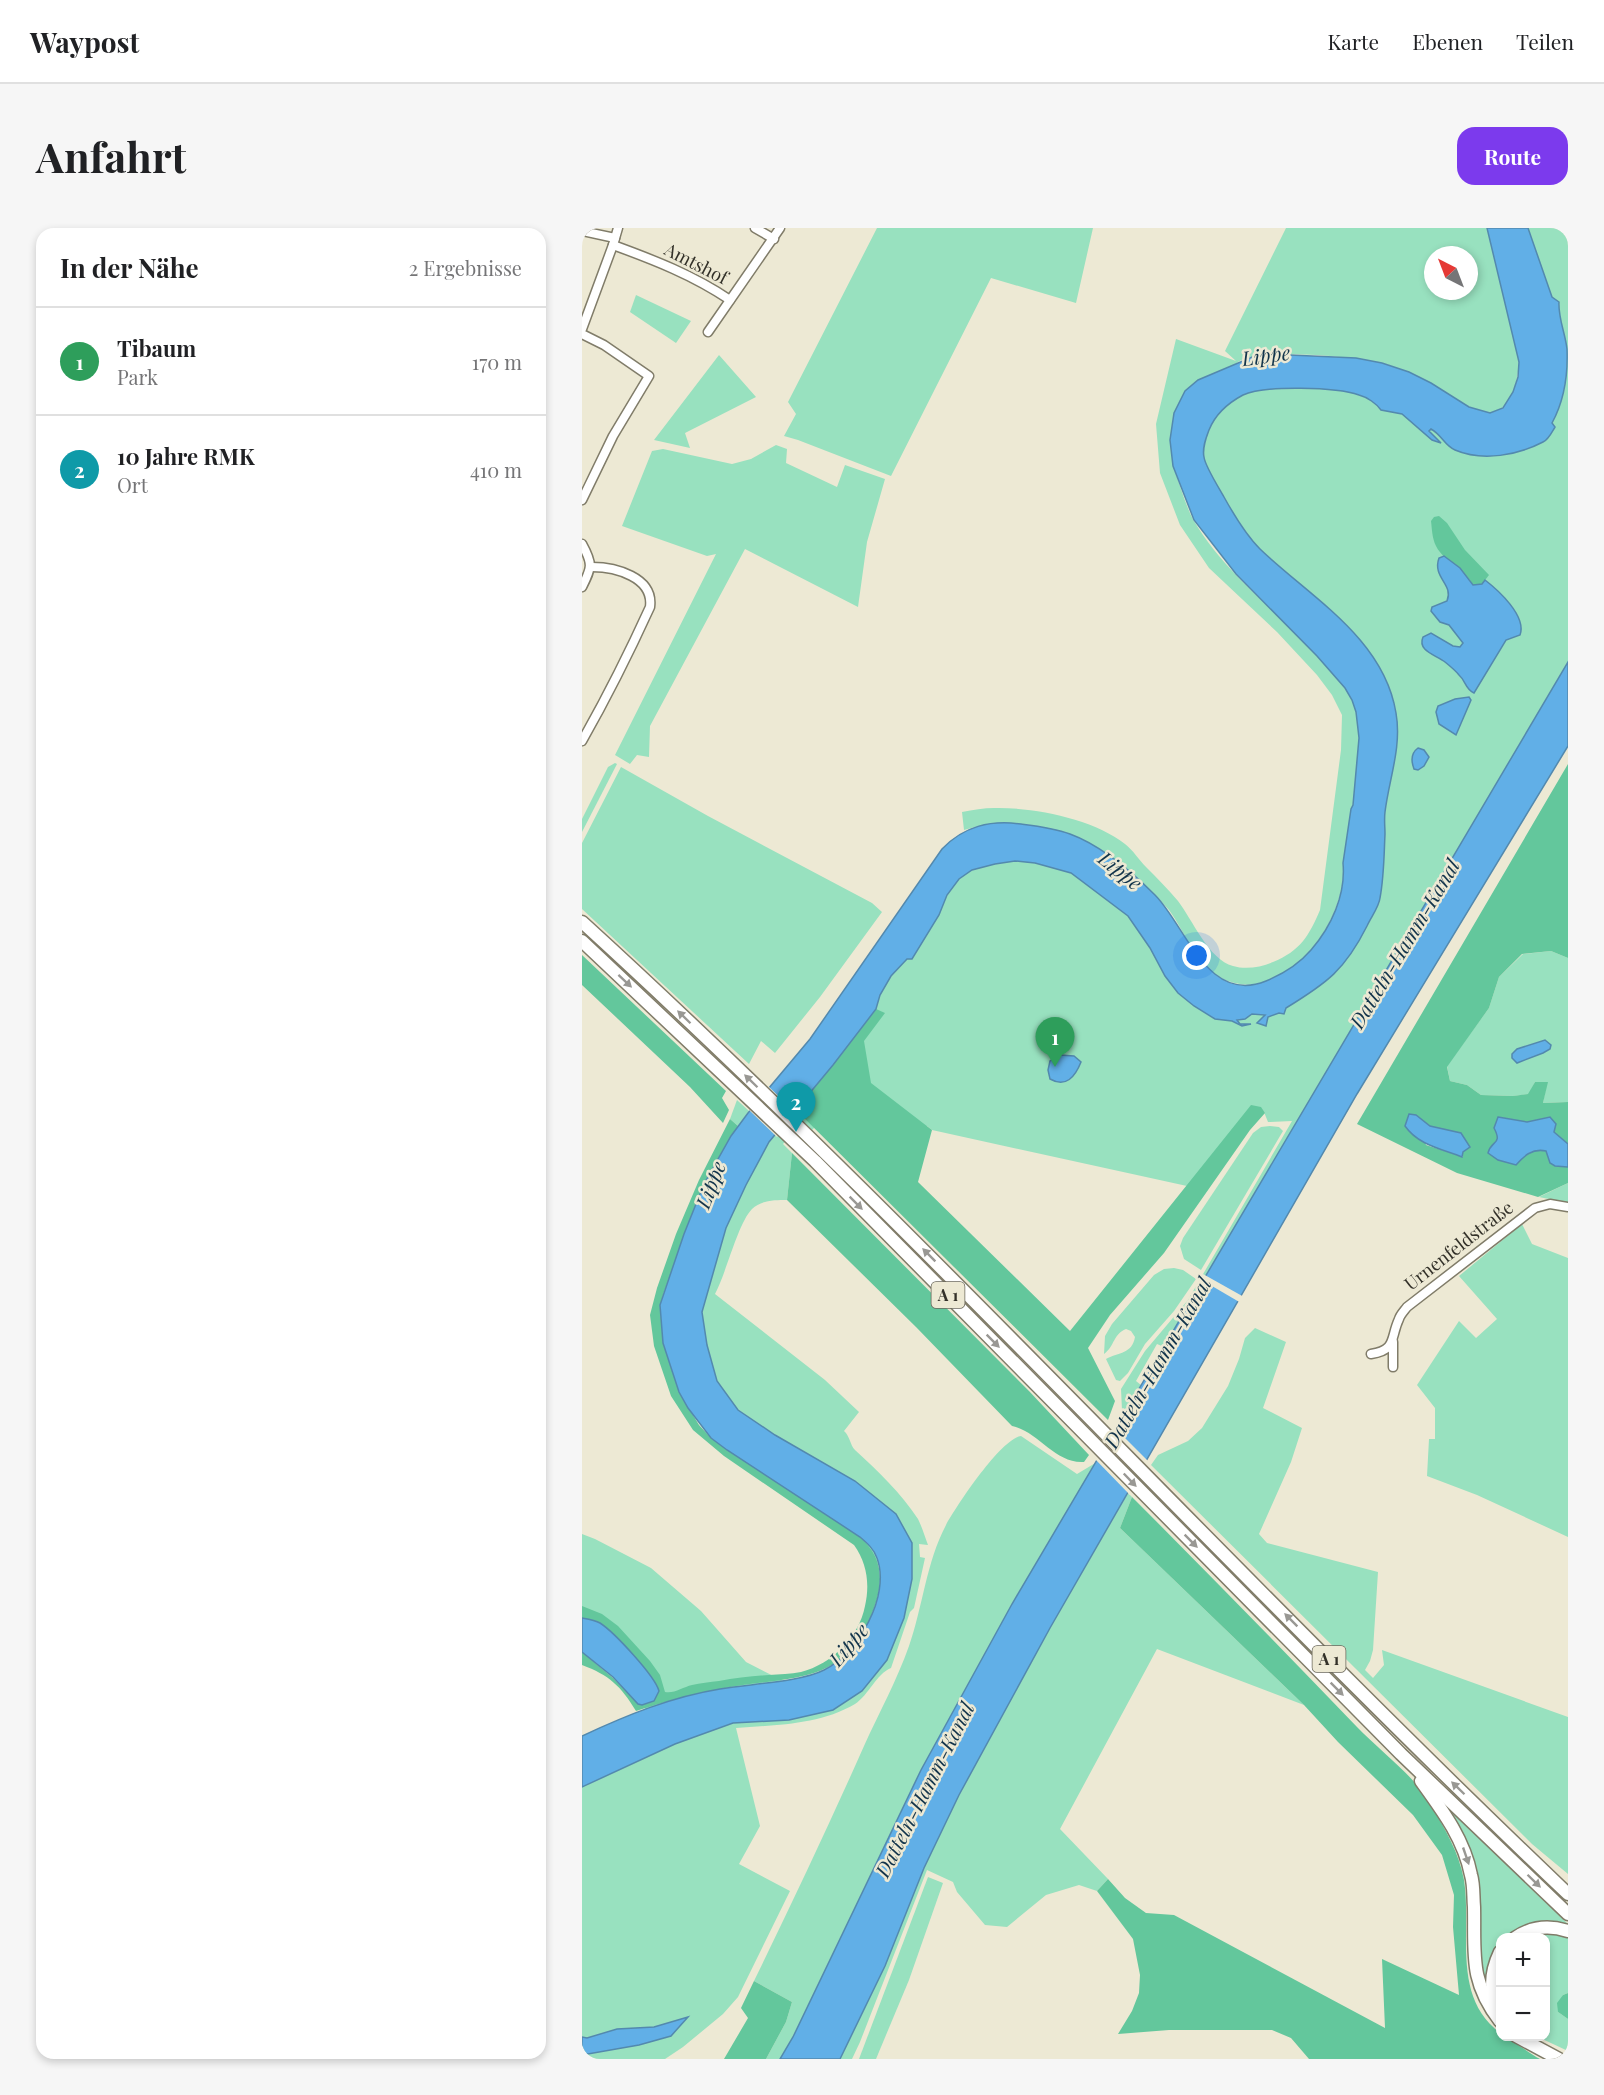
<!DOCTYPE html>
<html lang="de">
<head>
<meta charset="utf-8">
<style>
	:root { --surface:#fff; --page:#f6f6f6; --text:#202124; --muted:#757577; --line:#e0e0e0; --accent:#7c3aed }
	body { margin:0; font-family:"Playfair Display",serif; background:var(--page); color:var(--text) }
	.controls { position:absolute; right:18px; bottom:18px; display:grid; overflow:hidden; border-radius:12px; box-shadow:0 3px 9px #0003 }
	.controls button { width:54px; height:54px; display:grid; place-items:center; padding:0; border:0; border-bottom:2px solid var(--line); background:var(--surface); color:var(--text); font:30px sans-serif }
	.compass { position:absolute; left:842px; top:18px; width:54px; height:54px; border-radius:50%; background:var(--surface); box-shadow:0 3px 9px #0003; rotate:318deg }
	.you { position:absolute; left:615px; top:728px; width:21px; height:21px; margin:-15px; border:4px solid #fff; border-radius:50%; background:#1a73e8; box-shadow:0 0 0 9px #1a73e833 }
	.badge { display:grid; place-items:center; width:39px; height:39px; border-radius:50%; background:var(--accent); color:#fff; font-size:20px; font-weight:700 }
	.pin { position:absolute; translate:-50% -50px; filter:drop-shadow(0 2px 3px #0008) }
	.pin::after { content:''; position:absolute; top:32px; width:21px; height:18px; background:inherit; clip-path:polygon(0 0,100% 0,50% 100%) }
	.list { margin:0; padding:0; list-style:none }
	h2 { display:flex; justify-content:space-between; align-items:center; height:78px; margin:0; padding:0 24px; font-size:26px }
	h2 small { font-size:20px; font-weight:400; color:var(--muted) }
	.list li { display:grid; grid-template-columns:39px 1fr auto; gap:18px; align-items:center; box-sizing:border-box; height:108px; padding:0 24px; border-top:2px solid var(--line) }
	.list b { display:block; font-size:22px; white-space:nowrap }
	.list p { margin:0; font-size:20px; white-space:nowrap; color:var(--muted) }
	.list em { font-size:20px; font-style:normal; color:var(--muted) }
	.map { position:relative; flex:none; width:986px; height:1831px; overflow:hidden; border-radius:18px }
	header { display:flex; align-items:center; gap:36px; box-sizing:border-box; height:84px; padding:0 30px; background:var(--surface); border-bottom:2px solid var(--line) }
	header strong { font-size:28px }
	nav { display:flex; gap:33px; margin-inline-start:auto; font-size:21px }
	.intro { display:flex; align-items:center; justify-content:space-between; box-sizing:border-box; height:144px; padding:0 36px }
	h1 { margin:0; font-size:42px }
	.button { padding:15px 27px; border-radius:18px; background:var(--accent); color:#fff; font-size:21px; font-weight:700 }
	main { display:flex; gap:36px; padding:0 36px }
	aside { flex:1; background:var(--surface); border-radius:18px; box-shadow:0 3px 9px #0003 }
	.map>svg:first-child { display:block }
	.green { fill:#98e1bf; fill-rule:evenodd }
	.forest { fill:#63c79c; fill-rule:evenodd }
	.water { fill:#61afe7; stroke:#5389ae; stroke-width:1.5 }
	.pier { fill:#ede9d4 }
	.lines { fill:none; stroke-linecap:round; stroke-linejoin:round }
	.minor-casing { stroke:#807c69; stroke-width:11 }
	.highway-casing { stroke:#807c69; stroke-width:15 }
	.minor { stroke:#fff; stroke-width:8 }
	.highway { stroke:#fff; stroke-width:12 }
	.oneway { fill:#999894 }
	.labels { text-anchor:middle; stroke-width:5; stroke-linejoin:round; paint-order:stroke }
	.shield { fill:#ede9d4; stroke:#6b685c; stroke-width:1.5 }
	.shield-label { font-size:16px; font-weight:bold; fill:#333129 }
	.street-label { font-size:18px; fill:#333129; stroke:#ede9d4 }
	.water-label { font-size:20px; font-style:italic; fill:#12344b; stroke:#ede9d4 }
</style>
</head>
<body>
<header>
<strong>Waypost</strong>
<nav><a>Karte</a><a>Ebenen</a><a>Teilen</a></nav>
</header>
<div class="intro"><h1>Anfahrt</h1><a class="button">Route</a></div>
<main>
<aside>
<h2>In der Nähe<small>2 Ergebnisse</small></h2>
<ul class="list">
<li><span class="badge" style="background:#2e9e5b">1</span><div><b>Tibaum</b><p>Park</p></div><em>170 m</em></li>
<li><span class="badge" style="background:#0f9aa8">2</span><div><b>10 Jahre RMK</b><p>Ort</p></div><em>410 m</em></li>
</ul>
</aside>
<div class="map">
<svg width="986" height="1831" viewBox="0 0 986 1831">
	<rect width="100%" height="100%" fill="#ede9d4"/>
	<g class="green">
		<path d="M295,0H511L494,75L409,50L309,248L216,212L202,208L214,186L206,174Z"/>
		<path d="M704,0H905L937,134C936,151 930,184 907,185C888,185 850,155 831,146C821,142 811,138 801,135C776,129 676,119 656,134C650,138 646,150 642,157C625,184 608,211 591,238C598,256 603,277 612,293C623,312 639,331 654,347C684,379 763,443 774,482C785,525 767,591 761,635C767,691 702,782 639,750C613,737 604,705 587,682C577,670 565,661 554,651C546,644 538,636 530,630C487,599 433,587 382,602L380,584C391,582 402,580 412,580C452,579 512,591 543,616C551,622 557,632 564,639C575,650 586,661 596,673C610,691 627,732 651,738C664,742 679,739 691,734C718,723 727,708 738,682L759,522L760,487L750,467L735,447L695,404L627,340L598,297L578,245L574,196L594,111L654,133L643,123ZM851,27H887V63H851Z"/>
		<path d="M919,0H986V434L582,1119L575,1116L554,1153L559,1157L539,1193H537L540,1182L539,1161L563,1123L606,1072L710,893L686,894L682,884L605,958L350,902L345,898H234L230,902L220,892L201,916L210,925L205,972C193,972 179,972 170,981C156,995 144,1046 133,1066L243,1152L277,1184L262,1203C268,1208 268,1217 273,1222C296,1243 319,1265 336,1291C340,1299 343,1309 346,1317L337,1316L338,1329L343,1330L332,1380L328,1384L309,1440C294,1446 287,1467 273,1476C237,1497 194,1497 154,1500L178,1598L157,1636L208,1663L156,1769L141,1786L101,1819L83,1831H0V1559L63,1530L64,1482L0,1394V1306L13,1311L69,1340L119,1383L164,1434L227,1466L314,1354L112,1155L123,1002L371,635L464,618L652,772L752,721L796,499L610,245L620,174L700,141L884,200L944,176Z"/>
		<path d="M54,67L109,93L94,115L48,84Z"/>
		<path d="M137,127L174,169L103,205L108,220L72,212Z"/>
		<path d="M194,217L205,221L204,235L255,259L263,237L303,251L285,314L276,379L163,321L68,498L67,529L55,527L48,536L33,527L134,326L125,328L40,298L70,223L81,221L150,236L169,231Z"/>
		<path d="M33,535L35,536L0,604V591L26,539Z"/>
		<path d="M39,539L126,588L290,675L300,684L238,769L193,825L179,813L167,836L0,681V615Z"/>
		<path d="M969,723L986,730V874L961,875L965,854H953L947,866L931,868L899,867L885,857L868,853L865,838L907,780L917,749L941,726Z"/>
		<path d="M155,872L167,883L156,898L148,891Z"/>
		<path d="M688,898L697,899L701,903L619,1042L602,1031L598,1018L601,1010L671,905L679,899Z"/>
		<path d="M986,955V975L957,969Z"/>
		<path d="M940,996L950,1016L986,1030V1309L895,1267L845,1248L847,1211H853V1180L835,1157L877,1093L894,1110L915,1091L877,1048Z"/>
		<path d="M592,1040L601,1042L614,1051L592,1083L563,1116L546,1145L538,1153L534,1152L524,1131C537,1124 550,1126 553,1109L549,1103L544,1101C531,1106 533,1118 522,1126L523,1108L530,1096L572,1047L582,1041Z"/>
		<path d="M673,1100L704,1114L681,1180L720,1200L709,1234L677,1306L685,1315L796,1344L791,1422L788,1433L783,1442L791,1450L802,1437L800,1422L986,1489V1646L950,1616L569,1237L576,1227L606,1213L620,1200L646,1158L657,1131L663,1110Z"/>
		<path d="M439,1208L495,1246L515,1234L430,1376L339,1542L211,1809L198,1831H184L204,1794L210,1774L172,1753C210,1675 247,1597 282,1518C297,1485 315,1452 327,1418C341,1378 344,1335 364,1297C375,1277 419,1211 439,1208Z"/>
		<path d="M546,1265L550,1269L538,1300L722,1477L575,1421L478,1601L526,1651L515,1663L497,1657L464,1667L425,1699L403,1697L375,1664L371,1654L345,1642L278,1814L270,1831H258L303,1738L342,1640L377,1567L468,1400Z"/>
		<path d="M858,1573L986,1696V1700L918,1710V1720L908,1759L899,1754L896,1676Z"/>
		<path d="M346,1649L361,1655L327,1752L294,1831H277Z"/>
		<path d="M960,1705H972L986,1709V1765L981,1767L976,1784L986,1791V1823L956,1809L963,1808V1710H944Z"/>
	</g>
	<g class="forest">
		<path d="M857,288L865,295L883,322L907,347L900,356L891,357C882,340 862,334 854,318C850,310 850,301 849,293L852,289Z"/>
		<path d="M986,536V730L969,723L940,726L917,749L907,780L865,839L868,853L885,857L899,867L931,868L946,866L953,854H966L961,875L986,874V916L971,904L968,889L945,894L916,889L915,914L907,921L942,928L955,921L964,922L973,938L986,939V955L956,969L875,945L775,896ZM834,887L848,898L879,905L881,929L844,917Z"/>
		<path d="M0,727L144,863L140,870L147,882L141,895L108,859L0,757Z"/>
		<path d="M294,781L303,785L282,813L289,855L350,902L336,954L488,1103L669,877L679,879L683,885L668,902L582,1025L528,1087L506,1120L533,1173L526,1192L214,882Z"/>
		<path d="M148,891L156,898L122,956L82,1064L78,1077L81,1115L97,1164L117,1197L129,1210L278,1309C297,1326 302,1346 295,1371C268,1461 213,1446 138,1461C110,1466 81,1474 54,1483C39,1458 27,1447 0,1437V1424L31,1450L56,1476L59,1477L67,1475L11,1393L0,1390V1378L20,1386L36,1398L68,1433L78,1447L83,1464C92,1466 101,1459 110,1457C118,1455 128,1454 137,1453C153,1450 170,1448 187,1447C197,1446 209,1446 219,1444C250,1436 277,1409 283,1378C288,1356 285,1335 272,1317L142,1228L111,1202L89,1168L72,1118L68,1087L75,1060L94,1006L117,952Z"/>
		<path d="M210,925L447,1163L507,1227L502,1234C473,1236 457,1204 430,1198L334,1099L205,972Z"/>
		<path d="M550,1269C626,1345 701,1422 775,1499C798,1523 835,1550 850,1578C863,1602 877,1624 882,1652C890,1704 869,1768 918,1805V1808C927,1809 948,1826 958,1831H727L709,1810L690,1802H587L536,1806L550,1783L557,1765L558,1747L551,1711L515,1663L526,1651L543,1670L564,1685L592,1687L803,1800L800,1731L877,1767L871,1699L872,1667L860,1627L831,1587L756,1514L722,1477L538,1300Z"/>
		<path d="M172,1753L210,1774L204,1794L184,1831H142L166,1790L159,1780Z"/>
		<path d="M986,1765V1791L976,1784L975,1775L981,1767Z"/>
	</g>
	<g class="water">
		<path d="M905,0H946L970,69L977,74C976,90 983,104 985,121C986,145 982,173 970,195L973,199C970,204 966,212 961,214C936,227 901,234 873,222C862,217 860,207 849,201L847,203L859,215L850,212L820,186L799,182C795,176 785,169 777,167C755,159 682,157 661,167C646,175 633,187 627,202C624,210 620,220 622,229C623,238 637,260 642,269C652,287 664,307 678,321C728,369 802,410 814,485C820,519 807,551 803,584C802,591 803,599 803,606C802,627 802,649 798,670C797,679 789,689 785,698C763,742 745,755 704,780L702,786L697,785L686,789L684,798L675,795L683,787L670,786L663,791L655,792L658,796H669L660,798L650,793L633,791L612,778L596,765L583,748L568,720L546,688L489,645L453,635L433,633L413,636L390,642L377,651L365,667L357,687L330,731H325L309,748L298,767L294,781L251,837L187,914L164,957L144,1000L120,1084L125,1117L135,1153L156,1182L193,1207L273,1253L314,1286L330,1315V1351L322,1390L305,1432L280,1463L251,1482L207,1492L151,1495L93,1516L0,1559V1508C45,1487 89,1469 138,1461C166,1456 219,1454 242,1442C276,1425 309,1368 295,1330C292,1321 285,1315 278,1309L145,1222L129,1210L106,1180L97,1164L81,1115L78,1077L102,1006L122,956L149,908L166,885L228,811L360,621C382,598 408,592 439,596C455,598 472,600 488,606C518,617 550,644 573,667C604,698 625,777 684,753C701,746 717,736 729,722C749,699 764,667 761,635L769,581L771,577L777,510L774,484L770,472L763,460L735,428L654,346L612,292L591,238L588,212L592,185L603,163L616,152L675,127H708L774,130L800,135L827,144L849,155L887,179L908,185L921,180L931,164L936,149L937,134Z"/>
		<path d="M862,328L878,340L891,357L900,356L903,352C916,362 945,388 938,407L924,412L892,465C883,461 884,453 877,447C873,442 868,438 863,434C854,427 835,423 841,409L849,405L871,418L878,419L881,415L867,397L858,394L849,383L850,379L865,373C872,356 850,350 857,330Z"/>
		<path d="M986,434V518L775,866L468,1400L377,1567L342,1640L303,1738L258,1831H198L211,1809L339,1542L430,1376Z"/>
		<path d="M887,469L889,472L874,507L857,496L854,484L856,478L873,471Z"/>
		<path d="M836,520L842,522L847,529L842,538L836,542L832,541C829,533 829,525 836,520Z"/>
		<path d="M963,812L969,817L968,821L961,825L935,835L930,830V826L935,821Z"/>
		<path d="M478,827L492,828L499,834C493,849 484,860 468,851L466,842L468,833Z"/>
		<path d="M827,886L834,887L848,898L879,905L888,919L881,924L880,929C860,921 836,917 823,898Z"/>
		<path d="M916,889L945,894L968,889L974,896L972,904L986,916V939L973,938L968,935L964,923C950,920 942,928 934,937L916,932L906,925C909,912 921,917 912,900Z"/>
		<path d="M0,1390C6,1391 13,1392 18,1395C32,1404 73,1448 77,1463L72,1473L60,1477L56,1476L31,1449L0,1424Z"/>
		<path d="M106,1789L89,1808L57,1817L0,1827V1809L5,1810L35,1801L72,1799Z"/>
	</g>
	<g class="pier">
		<path d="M185,857L215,886L195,909L166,881Z"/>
		<path d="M621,1046L662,1069L659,1075L618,1051Z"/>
		<path d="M532,1199L567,1234L548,1267L513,1231Z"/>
	</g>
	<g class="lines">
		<g class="minor-casing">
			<g id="minor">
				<path d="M173,0L192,11"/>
				<path d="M0,3L33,10"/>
				<path d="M31,17C72,32 111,47 148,72"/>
				<path d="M0,101L31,17L36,0"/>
				<path d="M126,104L198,0"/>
				<path d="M0,106L22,117L67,148L31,208L0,272"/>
				<path d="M0,316C11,336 10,339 0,359"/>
				<path d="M0,513C25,469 47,425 68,379C72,349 33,339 10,339"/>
				<path d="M789,1126C815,1122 808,1110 817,1091C818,1087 822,1083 825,1079L953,980L968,976L986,979"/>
				<path d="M811,1139V1114"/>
			</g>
		</g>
		<g class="highway-casing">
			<g id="highway">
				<path d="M0,694C341,1005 651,1348 986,1666"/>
				<path d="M0,713L233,933L819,1526L986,1686"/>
				<path d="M839,1553C860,1582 882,1611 889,1647C892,1657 891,1668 892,1679C893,1726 887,1753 918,1793"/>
				<path d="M933,1710C950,1698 967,1697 986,1703"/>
				<path d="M918,1782C906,1763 909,1743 918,1724"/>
				<path d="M934,1808L977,1831"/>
			</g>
		</g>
		<use href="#minor" class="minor"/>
		<use href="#highway" class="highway"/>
	</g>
	<defs><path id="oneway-solid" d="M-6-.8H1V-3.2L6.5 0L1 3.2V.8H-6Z" transform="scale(1.5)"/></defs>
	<g class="oneway">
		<use href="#oneway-solid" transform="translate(43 753) rotate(43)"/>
		<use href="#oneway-solid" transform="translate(102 789) rotate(-136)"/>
		<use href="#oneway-solid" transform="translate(169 853) rotate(-136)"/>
		<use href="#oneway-solid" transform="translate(274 975) rotate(45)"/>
		<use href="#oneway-solid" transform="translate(347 1027) rotate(-135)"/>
		<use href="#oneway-solid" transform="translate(411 1113) rotate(45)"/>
		<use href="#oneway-solid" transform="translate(548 1252) rotate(46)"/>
		<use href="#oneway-solid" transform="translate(609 1313) rotate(45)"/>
		<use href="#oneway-solid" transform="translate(709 1392) rotate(-135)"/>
		<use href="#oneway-solid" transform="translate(755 1461) rotate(45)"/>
		<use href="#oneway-solid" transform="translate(876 1560) rotate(-136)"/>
		<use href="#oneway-solid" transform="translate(884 1628) rotate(71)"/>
		<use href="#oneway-solid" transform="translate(952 1653) rotate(44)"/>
	</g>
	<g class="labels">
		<g class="shield">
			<rect x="349.5" y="1054" width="33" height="26" rx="4.5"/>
			<rect x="730.5" y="1418" width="33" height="26" rx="4.5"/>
		</g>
		<g class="shield-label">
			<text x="366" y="1073">A 1</text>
			<text x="747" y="1437">A 1</text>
		</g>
		<g class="street-label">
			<text transform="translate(114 36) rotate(27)" y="6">Amtshof</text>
			<text transform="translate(877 1018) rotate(-38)" y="6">Urnenfeldstraße</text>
		</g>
		<g class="water-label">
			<text transform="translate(684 128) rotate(-8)" y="7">Lippe</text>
			<text transform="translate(538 643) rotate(38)" y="7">Lippe</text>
			<text transform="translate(823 716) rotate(-59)" y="7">Datteln-Hamm-Kanal</text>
			<text transform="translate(129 957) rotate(-69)" y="7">Lippe</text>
			<text transform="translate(576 1135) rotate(-60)" y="7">Datteln-Hamm-Kanal</text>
			<text transform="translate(267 1417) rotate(-50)" y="7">Lippe</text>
			<text transform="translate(343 1562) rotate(-63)" y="7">Datteln-Hamm-Kanal</text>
		</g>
	</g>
</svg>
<div class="controls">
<button>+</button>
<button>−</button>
</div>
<svg class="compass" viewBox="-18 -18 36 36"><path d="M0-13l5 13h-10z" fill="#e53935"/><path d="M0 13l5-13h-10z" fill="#757577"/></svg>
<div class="you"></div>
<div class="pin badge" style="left:473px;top:839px;background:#2e9e5b">1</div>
<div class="pin badge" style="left:214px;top:904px;background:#0f9aa8">2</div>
</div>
</main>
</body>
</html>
